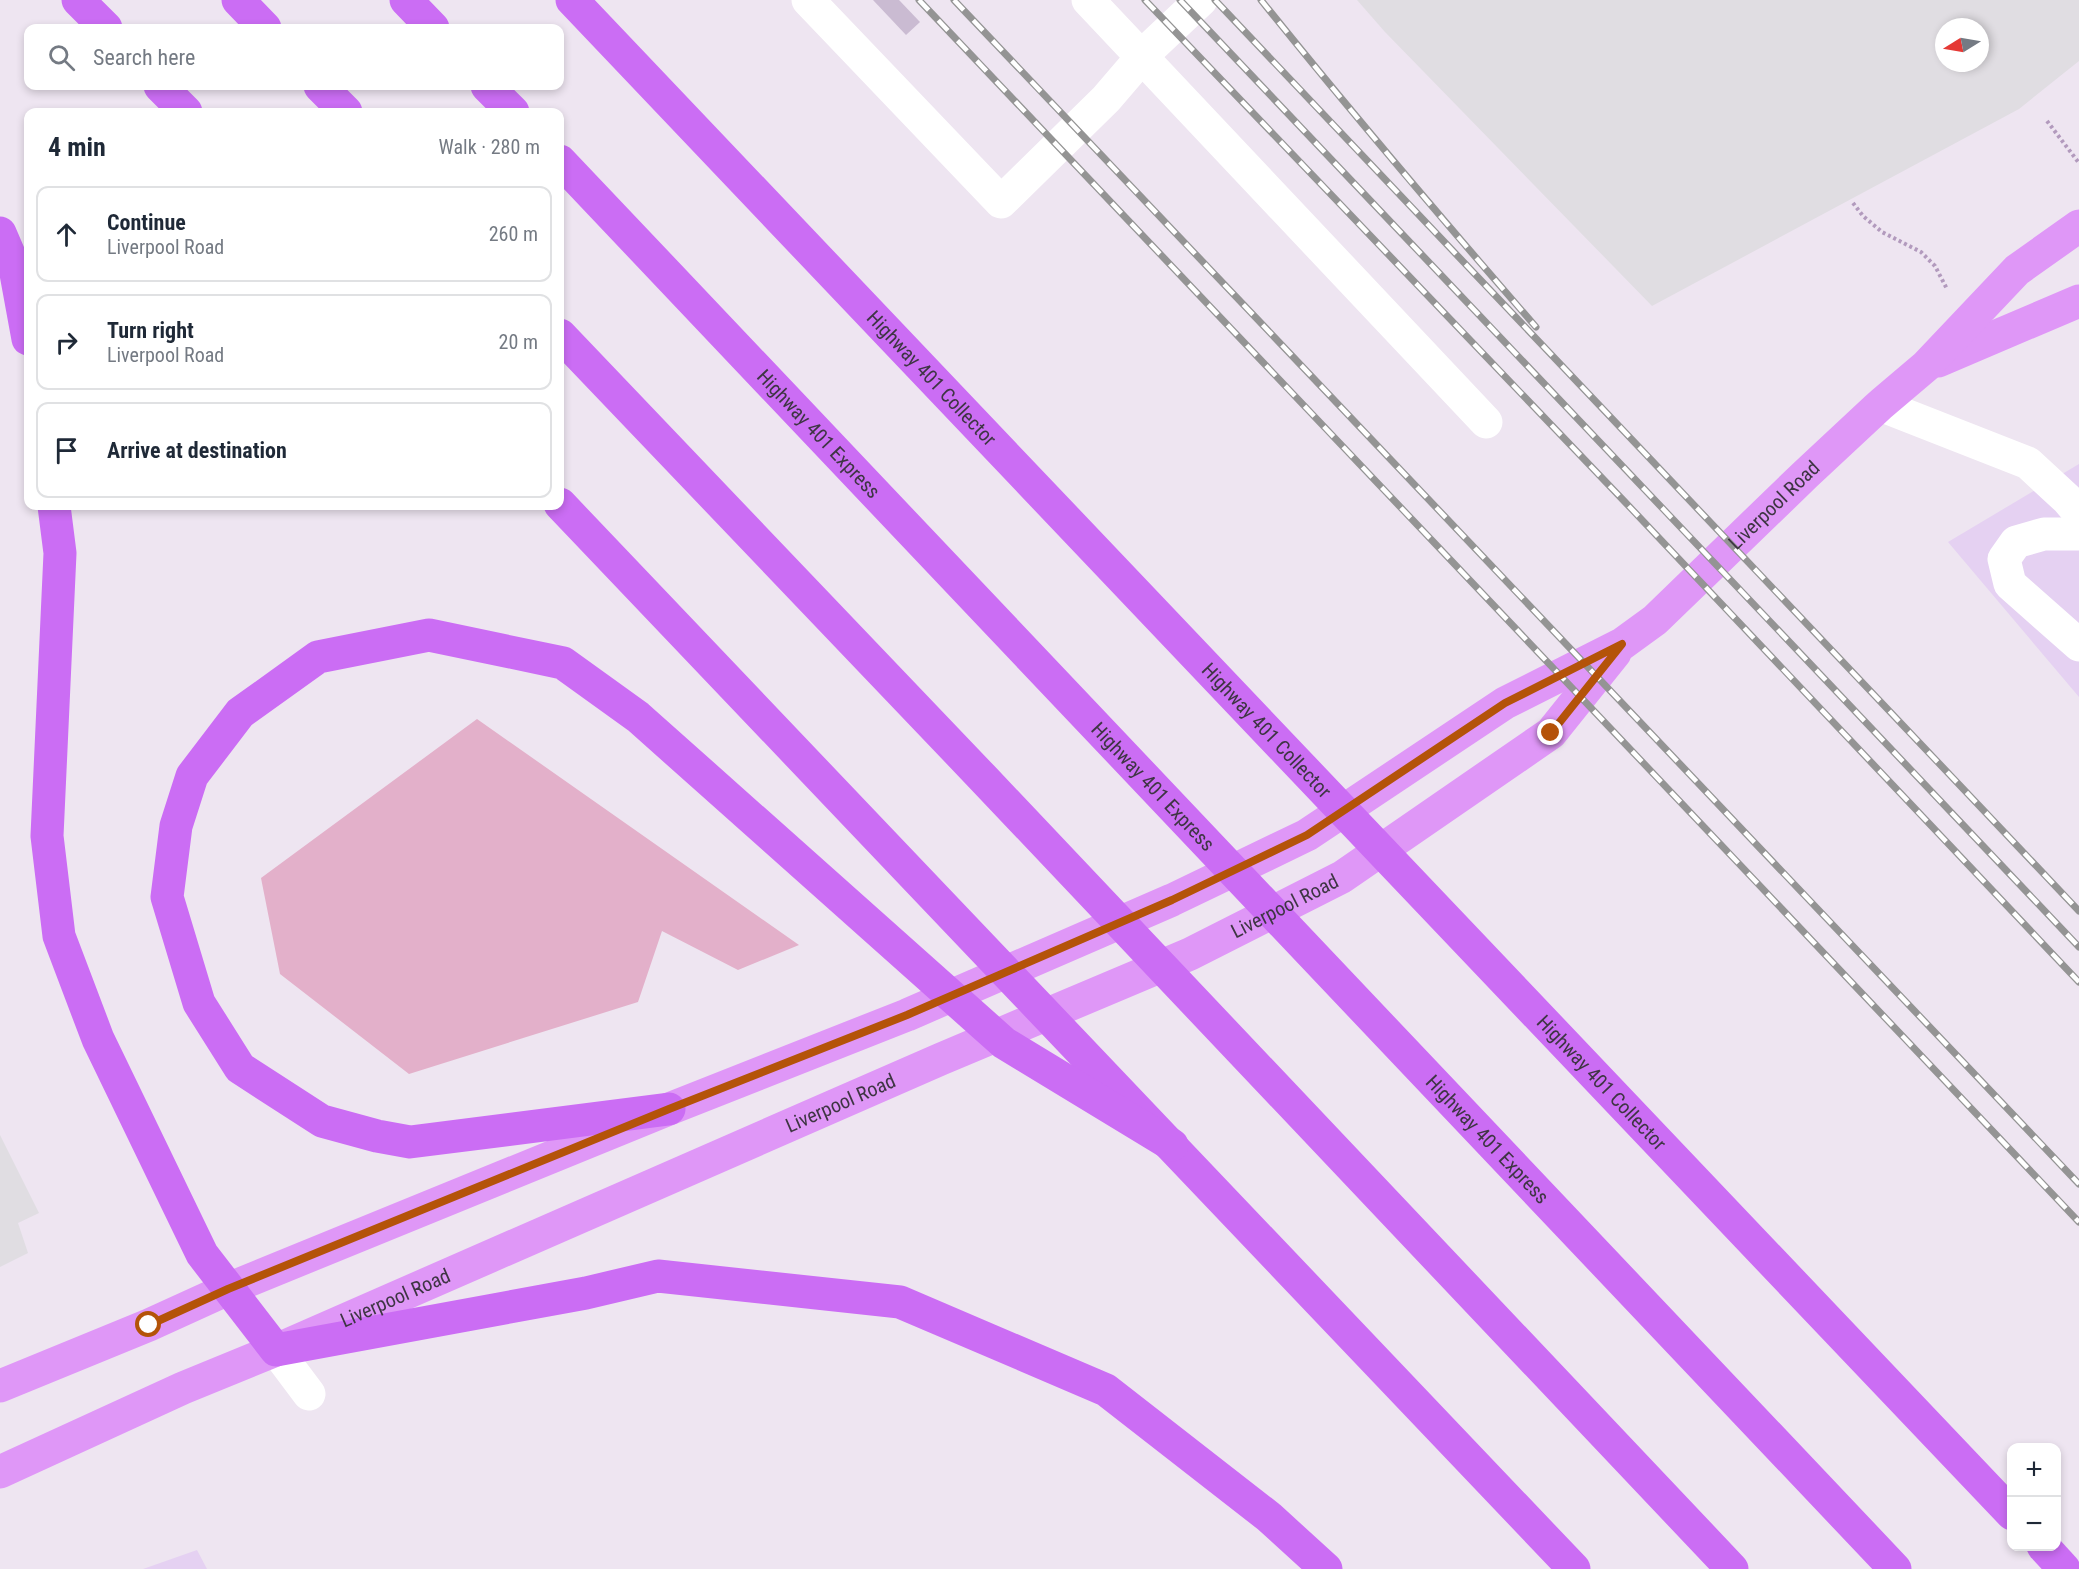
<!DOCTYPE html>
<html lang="en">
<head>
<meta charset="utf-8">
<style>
	:root { --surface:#fff; --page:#f6f6f7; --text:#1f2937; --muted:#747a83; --line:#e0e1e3 }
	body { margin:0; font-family:"Roboto Condensed",sans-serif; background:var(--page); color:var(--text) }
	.controls { position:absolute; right:18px; bottom:18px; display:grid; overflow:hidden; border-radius:12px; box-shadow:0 3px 9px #0003 }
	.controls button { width:54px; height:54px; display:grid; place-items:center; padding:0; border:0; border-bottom:2px solid var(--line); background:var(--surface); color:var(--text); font:30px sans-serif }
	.compass { position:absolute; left:1935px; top:18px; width:54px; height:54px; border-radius:50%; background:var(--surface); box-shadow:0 3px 9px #0003; rotate:259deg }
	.stop { position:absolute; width:18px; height:18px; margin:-14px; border:4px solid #b45309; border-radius:50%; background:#fff }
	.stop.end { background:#b45309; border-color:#fff; box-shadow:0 2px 6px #0008 }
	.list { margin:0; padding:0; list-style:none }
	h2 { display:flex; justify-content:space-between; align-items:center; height:78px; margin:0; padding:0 24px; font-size:26px }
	h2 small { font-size:20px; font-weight:400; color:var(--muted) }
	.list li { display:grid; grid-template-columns:39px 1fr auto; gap:18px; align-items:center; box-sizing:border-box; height:96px; margin:0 12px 12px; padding:0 12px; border:2px solid var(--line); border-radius:12px }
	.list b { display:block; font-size:22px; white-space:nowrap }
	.list p { margin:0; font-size:20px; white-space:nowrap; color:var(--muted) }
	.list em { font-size:20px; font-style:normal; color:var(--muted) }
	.icon { flex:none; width:33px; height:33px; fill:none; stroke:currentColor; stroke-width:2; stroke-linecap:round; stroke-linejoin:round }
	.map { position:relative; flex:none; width:2079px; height:1569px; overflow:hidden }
	.search { position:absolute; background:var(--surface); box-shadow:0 3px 9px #0003; left:24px; top:24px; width:540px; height:66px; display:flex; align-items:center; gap:15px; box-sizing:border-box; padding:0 21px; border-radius:12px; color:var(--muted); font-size:22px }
	.panel { position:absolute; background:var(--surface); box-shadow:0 3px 9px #0003; left:24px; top:108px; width:540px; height:402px; border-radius:12px }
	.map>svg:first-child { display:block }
	.commercial { fill:#e5d1f2 }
	.green { fill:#e3b0ca }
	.parking { fill:#e0dde2; fill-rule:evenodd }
	.building { fill:#cabbd2 }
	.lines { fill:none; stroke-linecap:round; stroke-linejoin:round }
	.path { stroke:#b29abd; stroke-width:4; stroke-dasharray:3 3; stroke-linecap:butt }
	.minor { stroke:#fff; stroke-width:33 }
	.major { stroke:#df97f7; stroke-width:33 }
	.highway { stroke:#cb6df4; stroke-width:33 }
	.rail-casing { stroke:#949494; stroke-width:7 }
	.rail { stroke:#fff; stroke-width:4.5; stroke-dasharray:14; stroke-linecap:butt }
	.route { stroke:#b45309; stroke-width:8 }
	.labels { text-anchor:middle; stroke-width:4.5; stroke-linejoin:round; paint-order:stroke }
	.street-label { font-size:20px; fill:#3e3543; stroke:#fff }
</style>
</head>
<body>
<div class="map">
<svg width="2079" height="1569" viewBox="0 0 2079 1569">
	<rect width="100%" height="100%" fill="#eee5f1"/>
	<g class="commercial">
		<path d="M2079,464V697L1948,542Z"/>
		<path d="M197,1550L207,1569H143Z"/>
	</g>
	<path class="green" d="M477,719L799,945L738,970L662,931L638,1002L409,1074L280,974L261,878Z"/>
	<g class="parking">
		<path d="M1357,0H2079V61L2019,109L1652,306L1385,32ZM1944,27H1980V63H1944Z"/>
		<path d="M0,1135L39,1213L18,1223L28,1253L0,1267Z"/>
	</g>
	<path class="building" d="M873,0H899L920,22L906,35Z"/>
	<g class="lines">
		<g class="path">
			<path d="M2047,121L2079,163"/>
			<path d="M1853,203L1863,216L1882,232L1921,252L1935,266L1947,289"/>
		</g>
		<g class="minor">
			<path d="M808,0L1001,202L1106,99L1148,50L1201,0"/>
			<path d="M1088,0L1486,422"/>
			<path d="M1880,405L2028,463L2068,500L2079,513"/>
			<path d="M2079,534H2044L2016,542L2004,559L2010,584L2079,645"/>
			<path d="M276,1350L309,1394"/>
		</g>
		<g class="major">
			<path d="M1938,361L2079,301"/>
			<path id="s1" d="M0,1386L149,1325L228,1289L669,1109L907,1015L1172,900L1307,835L1505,703L1622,644L1655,620L1806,474L1880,405L1926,366L2017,270L2079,226"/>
			<path id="s2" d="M0,1472L183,1388L276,1350L941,1059L1190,954L1342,877L1551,733L1615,653"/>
		</g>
		<g class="highway">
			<path d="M78,0L106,28"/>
			<path d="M238,0L265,28"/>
			<path d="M406,0L433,28"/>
			<path id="s3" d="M572,0L2012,1514"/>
			<path d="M160,86L186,112"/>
			<path d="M320,86L346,112"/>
			<path d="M487,86L513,112"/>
			<path id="s4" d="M560,161L1895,1569"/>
			<path d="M0,233L15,268L28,339"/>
			<path d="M560,335L983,778L1732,1569"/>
			<path d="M560,504L1574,1569"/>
			<path d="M54,506L60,553L47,836L59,936L98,1039L202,1254L276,1350L586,1293L658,1276L900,1302L1106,1390L1269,1517L1326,1569"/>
			<path d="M669,1109L410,1142L377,1136L322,1121L240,1068L199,1003L167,897L176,826L192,776L240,713L318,657L429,635L563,663L638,717L1004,1043L1172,1145"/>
			<path d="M2043,1546L2064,1569"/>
		</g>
		<g class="rail-casing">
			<g id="rail">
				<path d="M919,0L2079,1222"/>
				<path d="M954,0L2079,1184"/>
				<path d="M1145,0L1625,502L2079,982"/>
				<path d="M1180,0L2079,947"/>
				<path d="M1215,0L2079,911"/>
				<path d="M1261,0C1350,111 1442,219 1536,327"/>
			</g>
		</g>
		<use href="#rail" class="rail"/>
	</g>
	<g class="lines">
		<path class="route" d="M149,1325L228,1289L669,1109L907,1015L1172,900L1307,835L1505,703L1622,644L1551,733"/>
	</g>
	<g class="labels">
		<g class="street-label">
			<text dy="7" stroke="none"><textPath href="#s3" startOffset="522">Highway 401 Collector</textPath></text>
			<text dy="7" stroke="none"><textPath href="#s4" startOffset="376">Highway 401 Express</textPath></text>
			<text dy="7" stroke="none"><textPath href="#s1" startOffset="1994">Liverpool Road</textPath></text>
			<text dy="7" stroke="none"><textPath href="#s3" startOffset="1008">Highway 401 Collector</textPath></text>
			<text dy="7" stroke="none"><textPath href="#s4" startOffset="862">Highway 401 Express</textPath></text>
			<text dy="7" stroke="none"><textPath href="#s2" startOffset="1404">Liverpool Road</textPath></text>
			<text dy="7" stroke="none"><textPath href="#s3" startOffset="1494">Highway 401 Collector</textPath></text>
			<text dy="7" stroke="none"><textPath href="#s2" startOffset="918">Liverpool Road</textPath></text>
			<text dy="7" stroke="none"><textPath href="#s4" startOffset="1348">Highway 401 Express</textPath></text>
			<text dy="7" stroke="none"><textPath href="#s2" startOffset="432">Liverpool Road</textPath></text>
		</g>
	</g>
</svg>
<div class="controls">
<button>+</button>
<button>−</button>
</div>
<svg class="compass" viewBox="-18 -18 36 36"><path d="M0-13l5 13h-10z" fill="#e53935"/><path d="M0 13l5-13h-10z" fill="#747a83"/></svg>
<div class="stop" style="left:149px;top:1325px"></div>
<div class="stop end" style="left:1551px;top:733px"></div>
<div class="search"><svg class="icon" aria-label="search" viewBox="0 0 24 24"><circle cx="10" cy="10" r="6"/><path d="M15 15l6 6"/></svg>Search here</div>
<section class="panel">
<h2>4 min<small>Walk · 280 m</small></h2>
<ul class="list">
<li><svg class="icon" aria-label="ahead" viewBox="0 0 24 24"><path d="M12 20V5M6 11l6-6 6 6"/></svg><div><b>Continue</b><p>Liverpool Road</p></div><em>260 m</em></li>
<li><svg class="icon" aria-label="right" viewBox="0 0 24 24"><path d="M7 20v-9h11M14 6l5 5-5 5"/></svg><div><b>Turn right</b><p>Liverpool Road</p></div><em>20 m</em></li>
<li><svg class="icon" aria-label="arrive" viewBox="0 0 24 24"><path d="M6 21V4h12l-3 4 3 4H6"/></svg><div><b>Arrive at destination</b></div></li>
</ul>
</section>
</div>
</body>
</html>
